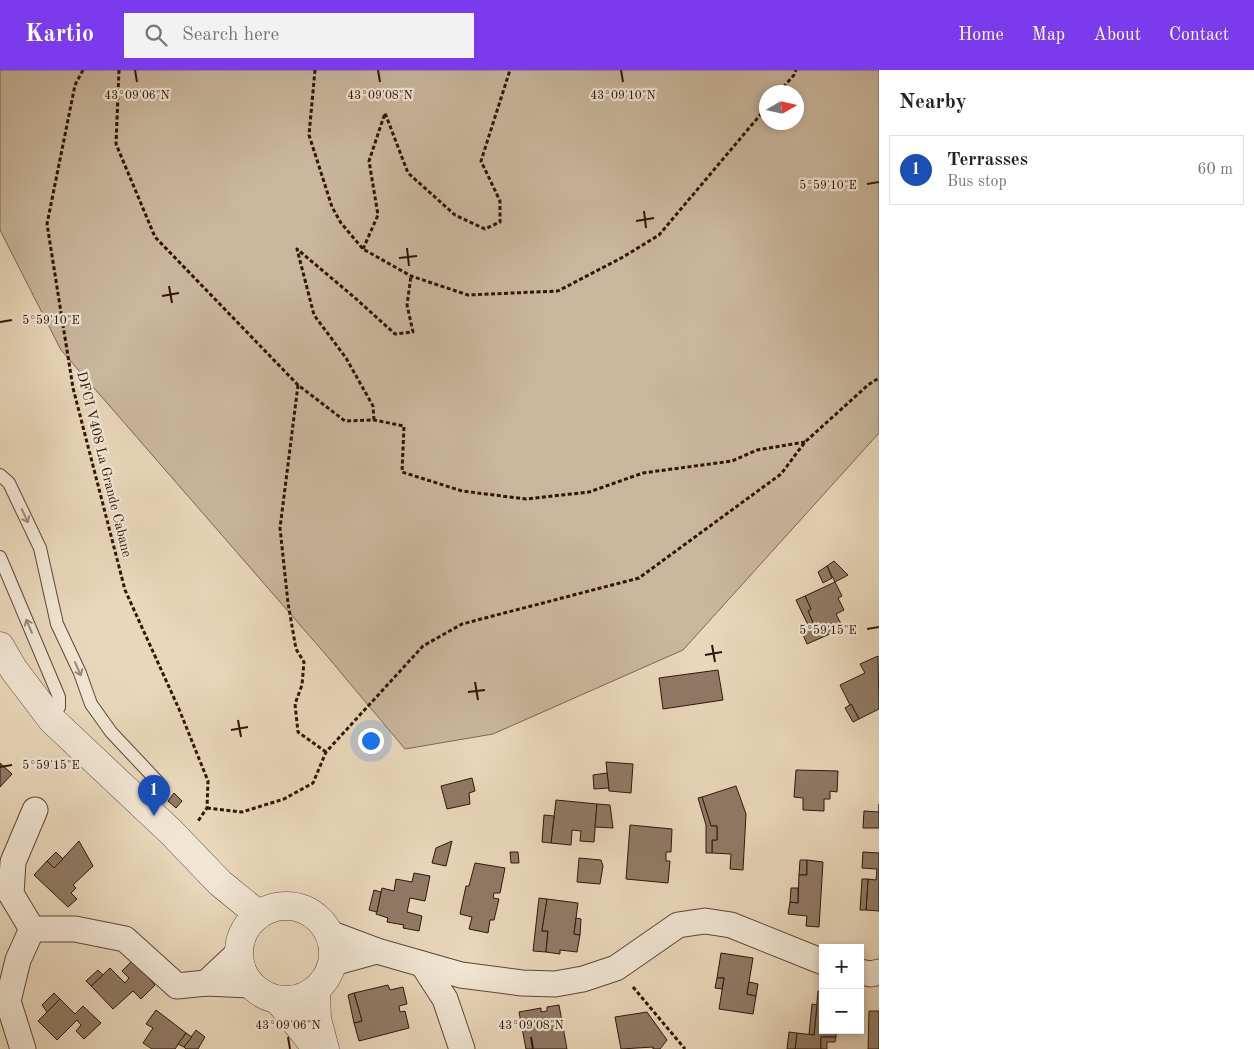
<!DOCTYPE html>
<html lang="en">
<head>
<meta charset="utf-8">
<style>
	:root { --surface:#fff; --page:#f2f2f2; --text:#222; --muted:#767676; --line:#e0e0e0; --accent:#7c3aed }
	body { margin:0; font-family:"Old Standard TT",serif; background:var(--page); color:var(--text) }
	.controls { position:absolute; right:15px; bottom:15px; display:grid; overflow:hidden; border-radius:0px; box-shadow:0 2px 8px #0003 }
	.controls button { width:45px; height:45px; display:grid; place-items:center; padding:0; border:0; border-bottom:1px solid var(--line); background:var(--surface); color:var(--text); font:25px sans-serif }
	.compass { position:absolute; left:759px; top:15px; width:45px; height:45px; border-radius:50%; background:var(--surface); box-shadow:0 2px 8px #0003; rotate:81deg }
	.you { position:absolute; left:370px; top:670px; width:18px; height:18px; margin:-12px; border:4px solid #fff; border-radius:50%; background:#1a73e8; box-shadow:0 0 0 8px #1a73e833 }
	.badge { display:grid; place-items:center; width:32px; height:32px; border-radius:50%; background:var(--accent); color:#fff; font-size:16px; font-weight:700 }
	.pin { position:absolute; translate:-50% -41px; filter:drop-shadow(0 1px 2px #0008) }
	.pin::after { content:''; position:absolute; top:26px; width:18px; height:15px; background:inherit; clip-path:polygon(0 0,100% 0,50% 100%) }
	.list { margin:0; padding:0; list-style:none }
	h2 { display:flex; justify-content:space-between; align-items:center; height:65px; margin:0; padding:0 20px; font-size:21px }
	h2 small { font-size:16px; font-weight:400; color:var(--muted) }
	.list li { display:grid; grid-template-columns:32px 1fr auto; gap:15px; align-items:center; box-sizing:border-box; height:70px; margin:0 10px 10px; padding:0 10px; border:1px solid var(--line); border-radius:0px }
	.list b { display:block; font-size:19px; white-space:nowrap }
	.list p { margin:0; font-size:16px; white-space:nowrap; color:var(--muted) }
	.list em { font-size:16px; font-style:normal; color:var(--muted) }
	.icon { flex:none; width:28px; height:28px; fill:none; stroke:currentColor; stroke-width:2; stroke-linecap:round; stroke-linejoin:round }
	.map { position:relative; flex:none; width:879px; height:979px; overflow:hidden }
	header { display:flex; align-items:center; gap:30px; box-sizing:border-box; height:70px; padding:0 25px; background:var(--accent); color:#fff }
	header strong { font-size:24px }
	nav { display:flex; gap:28px; margin-inline-start:auto; font-size:18px }
	.search { width:350px; height:45px; background:var(--page); display:flex; align-items:center; gap:12px; box-sizing:border-box; padding:0 18px; border-radius:0px; color:var(--muted); font-size:19px }
	main { display:flex }
	aside { flex:1; background:var(--surface) }
	.map>svg:first-child { display:block }
	.green { fill:#c9b69d; stroke:#7c6654; fill-rule:evenodd }
	.building { fill:#907a66; stroke:#2f160a }
	.lines { fill:none; stroke-linecap:round; stroke-linejoin:round }
	.service-casing { stroke:#5e4636; stroke-width:14 }
	.minor-casing { stroke:#5e4636; stroke-width:27 }
	.tertiary-casing { stroke:#5e4636; stroke-width:29 }
	.path { stroke:#2f160a; stroke-width:3; stroke-dasharray:4 2.5; stroke-linecap:butt }
	.service { stroke:#f1e5d3; stroke-width:12 }
	.minor { stroke:#f1e5d3; stroke-width:25 }
	.tertiary { stroke:#f1e5d3; stroke-width:28 }
	.oneway { stroke:#9a8879 }
	.ticks { fill:none; stroke:#2f160a; stroke-width:2 }
	.labels { text-anchor:middle; stroke-width:4.5; stroke-linejoin:round; paint-order:stroke }
	.street-label { font-size:14px; fill:#2f160a; stroke:#f1e5d3 }
	.ticks-label { font-size:12px; text-anchor:middle; fill:#2f160a; stroke:#f1e5d3; stroke-width:4.5; stroke-linejoin:round; paint-order:stroke }
</style>
</head>
<body>
<header>
<strong>Kartio</strong>
<div class="search"><svg class="icon" aria-label="search" viewBox="0 0 24 24"><circle cx="10" cy="10" r="6"/><path d="M15 15l6 6"/></svg>Search here</div>
<nav><a>Home</a><a>Map</a><a>About</a><a>Contact</a></nav>
</header>
<main>
<div class="map">
<svg width="879" height="979" viewBox="0 0 879 979">
	<rect width="100%" height="100%" fill="#e9d7bb"/>
	<filter id="stains"><feTurbulence type="fractalNoise" baseFrequency=".004" numOctaves="4"/><feColorMatrix values="0 0 0 0 .2 0 0 0 0 .09 0 0 0 0 .02 0 0 0 .5 -.17"/></filter>
	<radialGradient id="worn" r=".72"><stop offset=".6" stop-color="#630" stop-opacity="0"/><stop offset="1" stop-color="#630" stop-opacity=".3"/></radialGradient>
	<path class="green" d="M0,0H879V363L683,580L493,664L405,679L327,586L61,280L0,160ZM766,22H796V52H766Z"/>
	<g class="building">
		<path d="M834,491L848,505L835,512L827,496Z"/>
		<path d="M827,496L832,508L823,513L818,502Z"/>
		<path d="M835,512L842,526L838,528L844,540L836,544L843,558L823,567L817,553L814,555L808,541L811,539L805,526Z"/>
		<path d="M805,526L811,539L808,541L814,555L809,557L796,530Z"/>
		<path d="M817,553L823,567L807,574L801,560Z"/>
		<path d="M878,586L879,639L859,649L851,634L850,635L840,615L865,603L860,594Z"/>
		<path d="M718,600L723,630L663,639L659,608Z"/>
		<path d="M851,634L859,649L853,652L845,638Z"/>
		<path d="M606,692L633,694L631,723L609,721Z"/>
		<path d="M0,693L12,704L0,717Z"/>
		<path d="M796,700L838,701L837,722L830,721V729H824V741L803,740V728L794,727Z"/>
		<path d="M607,703L609,718L594,719L593,705Z"/>
		<path d="M472,708L475,721L469,723L470,734L447,739L441,716Z"/>
		<path d="M736,716L746,744L743,800L730,799L731,784L712,783V770H717V756H711L702,727Z"/>
		<path d="M174,723L182,731L176,738L168,731Z"/>
		<path d="M702,727L711,756H717V770H712V783H706V755L698,728Z"/>
		<path d="M556,730L597,734L594,772L580,771L581,761L572,760L571,775L551,773Z"/>
		<path d="M597,734L610,735L613,758L595,757Z"/>
		<path d="M879,734V758H863L864,741L879,742Z"/>
		<path d="M544,745L554,746L551,773L542,772Z"/>
		<path d="M630,755L672,759L671,782H666V791H670L668,813L626,809Z"/>
		<path d="M79,771L93,796L73,815L76,818L71,823L77,829L68,837L34,805L47,791L54,798Z"/>
		<path d="M452,771L446,796L432,793L436,778Z"/>
		<path d="M56,782L63,789L54,798L47,791Z"/>
		<path d="M510,782H518L519,793H511Z"/>
		<path d="M863,782L879,783V841L866,840L868,809L876,810L877,799L862,798Z"/>
		<path d="M579,788L601,790L603,796L600,814L577,812Z"/>
		<path d="M800,790H807V805H799Z"/>
		<path d="M807,790L823,792L819,857L806,856L807,846L788,844L790,832L798,833L799,805H807Z"/>
		<path d="M475,793L505,798L500,823H494L493,828L499,829L494,850H490L488,863L469,859L472,847L460,844L466,816H469Z"/>
		<path d="M414,803L430,806L425,831L410,828L407,842L422,846L419,861L403,858L404,855L387,852L388,848L376,844L382,818L394,821L396,809L412,812Z"/>
		<path d="M862,809H868L866,840H860Z"/>
		<path d="M791,818H798V833L790,832Z"/>
		<path d="M374,820L381,822L377,842L369,840Z"/>
		<path d="M539,828L547,829L542,861H548L546,882L533,881Z"/>
		<path d="M547,829L578,833L574,864L580,865L577,882L560,880V884L546,882L548,861H542Z"/>
		<path d="M576,848L581,849L580,865L574,864Z"/>
		<path d="M721,883L753,888L747,924L756,926L753,944L719,939L724,908H717Z"/>
		<path d="M133,890L155,915L141,929L133,921L113,939L91,916L110,898L125,913L129,908L122,901Z"/>
		<path d="M98,900L103,905L91,916L86,911Z"/>
		<path d="M717,908H724L722,919L715,918Z"/>
		<path d="M749,912L758,914L756,926L747,924Z"/>
		<path d="M388,915L390,920L403,917L407,934L399,936L400,942L405,941L409,958L359,971L354,953L362,951L354,923Z"/>
		<path d="M818,921H823V960H836V967H821V979H795L797,963L814,965Z"/>
		<path d="M54,923L60,929L47,942L42,935Z"/>
		<path d="M354,923L362,951L354,953L348,925Z"/>
		<path d="M60,929L75,944L83,936L101,953L84,969L76,961L81,955L77,950L57,970L38,951Z"/>
		<path d="M812,934L817,935L814,965L809,964Z"/>
		<path d="M559,935L567,979H526L519,942L541,938V942L547,941V937Z"/>
		<path d="M156,940L186,963L175,979H152L143,973L153,958L146,954Z"/>
		<path d="M869,941H879V979H868Z"/>
		<path d="M647,942L667,970L660,979H653V977L621,979L615,947Z"/>
		<path d="M196,960L205,967L198,979H186L184,977Z"/>
		<path d="M789,962L797,963L795,979H787Z"/>
		<path d="M186,963L192,967L184,977L178,974Z"/>
		<path d="M821,967H836L835,972H827V979H821Z"/>
	</g>
	<g class="lines">
		<g class="service-casing">
			<g id="service">
				<path d="M0,405L9,413L40,478L57,554L80,603L91,634L111,662L158,712C159,727 155,729 144,737"/>
				<path d="M0,487L59,627V637L52,650"/>
			</g>
		</g>
		<g class="minor-casing">
			<g id="minor">
				<path d="M32,859L11,824L13,792L35,740"/>
				<path d="M329,863L377,881L461,905L522,913L555,914L583,909L616,898L678,855L705,851L731,855L823,892"/>
				<path d="M333,893L377,881"/>
				<path d="M423,895L445,929L462,979"/>
				<path d="M860,902L871,904L879,902"/>
				<path d="M206,913L238,883"/>
				<path d="M23,979L8,931L18,890L32,859H75L125,869L177,916L206,913L250,915"/>
			</g>
		</g>
		<g class="tertiary-casing">
			<g id="tertiary">
				<path d="M0,576L14,600L52,650L171,762L220,813L258,844"/>
				<circle cx="286" cy="883" r="47"/>
				<path d="M316,921L317,949L325,979"/>
				<path d="M279,931L317,979"/>
			</g>
		</g>
		<g class="path">
			<path d="M83,0L75,15L47,154L73,318L125,520L179,639L208,711L207,738L198,751"/>
			<path d="M119,0L116,74L155,167L298,315L345,351L374,350L404,356L402,402L462,421L526,429L589,422L643,403L732,391L757,380L805,372"/>
			<path d="M315,0L309,65L332,137L341,153L363,179L411,206L468,225L558,221L623,187L659,165L766,38"/>
			<path d="M779,22L794,5L796,0"/>
			<path d="M363,179L378,145L369,91L385,43L408,103L455,145L485,159L500,152V131L481,91L510,0"/>
			<path d="M298,315L280,458L288,533L296,579L304,592L302,615L295,634L298,662L326,682"/>
			<path d="M374,350L373,336L346,288L314,245L297,179L354,227L395,264L413,262L407,235L411,206"/>
			<path d="M207,738L242,742L284,729L313,713L326,682L423,576L462,554L639,508L781,404L805,372L868,315L879,308"/>
			<path d="M633,917L685,979"/>
		</g>
		<use href="#service" class="service"/>
		<use href="#minor" class="minor"/>
		<use href="#tertiary" class="tertiary"/>
	</g>
	<defs><path id="oneway-shaft" d="M-6 0H5M1.5-3L5.5 0L1.5 3" fill="none" stroke-width="1.6" stroke-linecap="round" stroke-linejoin="round" transform="scale(1.25)"/></defs>
	<g class="oneway">
		<use href="#oneway-shaft" transform="translate(25 446) rotate(65)"/>
		<use href="#oneway-shaft" transform="translate(29 556) rotate(-113)"/>
		<use href="#oneway-shaft" transform="translate(78 599) rotate(66)"/>
	</g>
	<path class="ticks" d="M135,0L137,12M378,0L380,12M621,0L623,12M867,114L879,112M644,141L646,158M636,151L654,148M407,178L409,196M399,188L417,186M169,216L172,233M162,226L179,223M0,252L12,250M867,559L879,557M712,575L715,592M705,585L722,582M475,612L478,630M468,622L485,620M238,650L241,667M231,660L248,657M0,697L12,695M288,967L290,979M531,967L533,979"/>
	<g class="labels">
		<g class="street-label">
			<text transform="translate(105 394) rotate(76)" y="5">DFCI V408 La Grande Cabane</text>
		</g>
	</g>
	<g class="ticks-label">
		<text x="137" y="29">43°09'06"N</text>
		<text x="380" y="29">43°09'08"N</text>
		<text x="623" y="29">43°09'10"N</text>
		<text x="828" y="119">5°59'10"E</text>
		<text x="51" y="254">5°59'10"E</text>
		<text x="828" y="564">5°59'15"E</text>
		<text x="51" y="699">5°59'15"E</text>
		<text x="288" y="959">43°09'06"N</text>
		<text x="531" y="959">43°09'08"N</text>
	</g>
	<rect width="100%" height="100%" filter="url(#stains)"/>
	<rect width="100%" height="100%" fill="url(#worn)"/>
</svg>
<div class="controls">
<button>+</button>
<button>−</button>
</div>
<svg class="compass" viewBox="-18 -18 36 36"><path d="M0-13l5 13h-10z" fill="#e53935"/><path d="M0 13l5-13h-10z" fill="#767676"/></svg>
<div class="you"></div>
<div class="pin badge" style="left:154px;top:746px;background:#1a4fb4">1</div>
</div>
<aside>
<h2>Nearby<small></small></h2>
<ul class="list">
<li><span class="badge" style="background:#1a4fb4">1</span><div><b>Terrasses</b><p>Bus stop</p></div><em>60 m</em></li>
</ul>
</aside>
</main>
</body>
</html>
